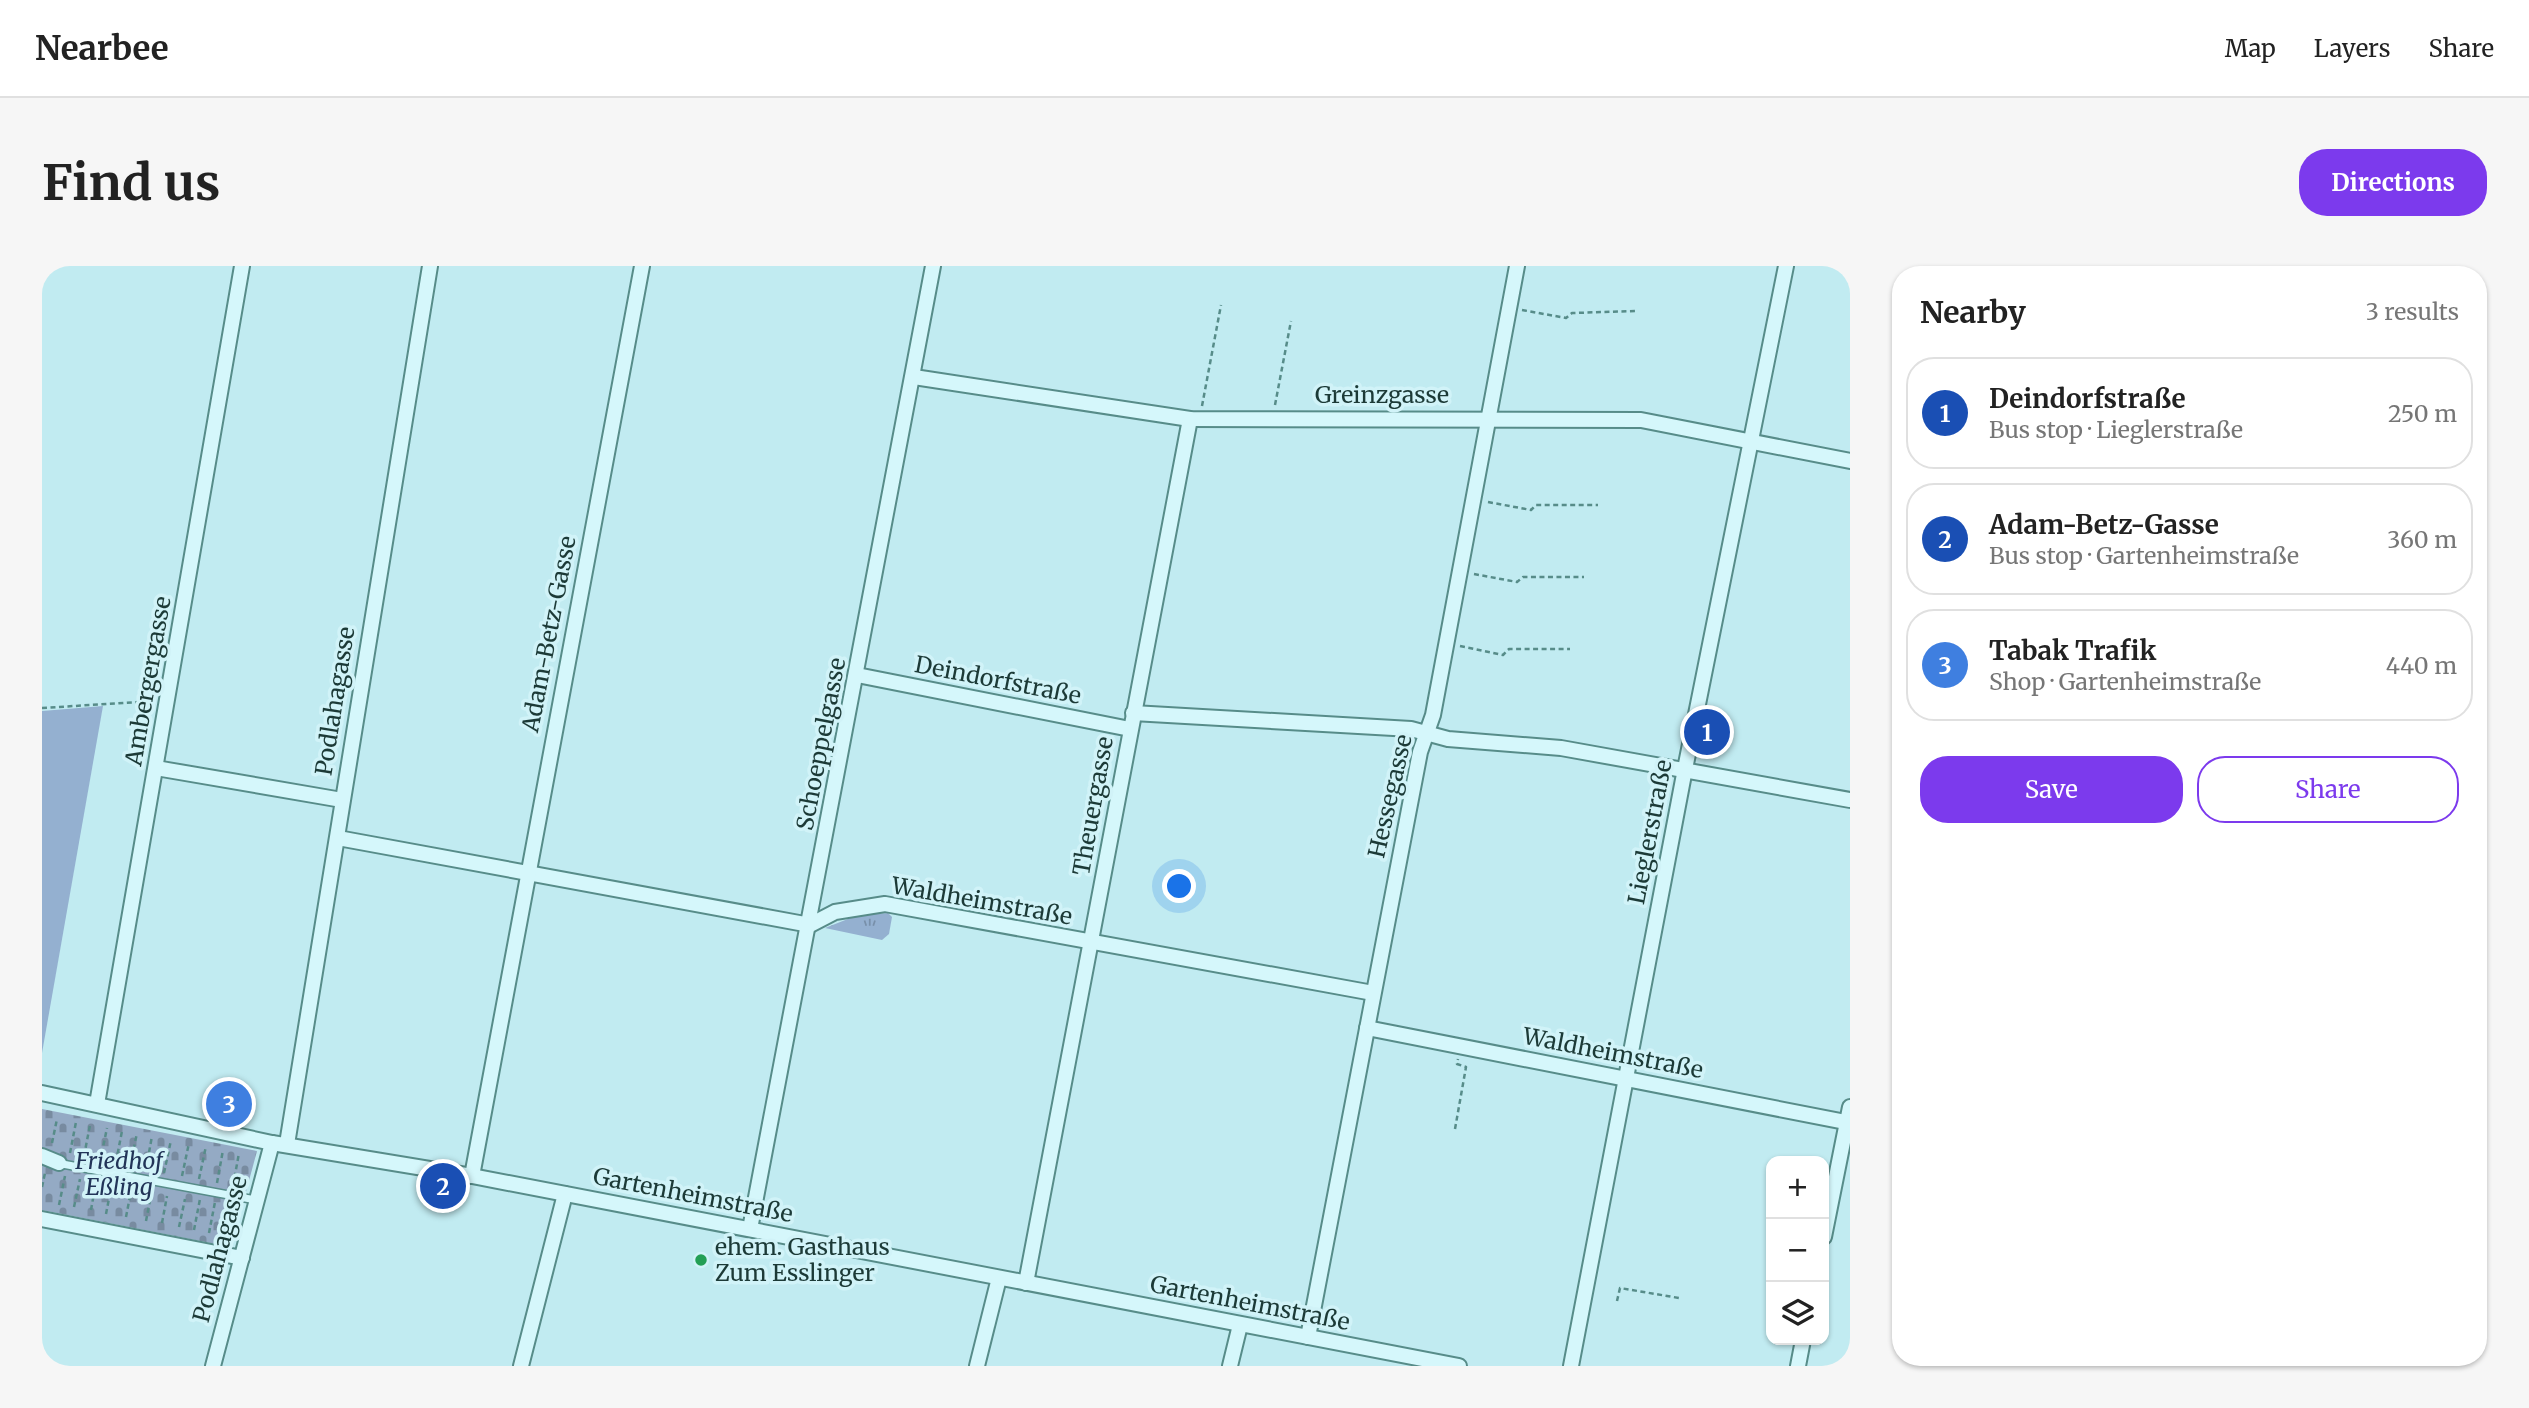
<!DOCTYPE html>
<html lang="en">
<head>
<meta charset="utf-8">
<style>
	:root { --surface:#fff; --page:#f6f6f6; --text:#222; --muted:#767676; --line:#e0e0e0; --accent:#7c3aed }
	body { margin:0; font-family:Merriweather,serif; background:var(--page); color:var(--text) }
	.controls { position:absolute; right:21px; bottom:21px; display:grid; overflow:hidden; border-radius:14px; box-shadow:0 2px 5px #0004 }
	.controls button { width:63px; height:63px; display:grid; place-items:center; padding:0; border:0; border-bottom:2px solid var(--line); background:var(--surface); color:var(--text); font:35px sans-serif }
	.you { position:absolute; left:1138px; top:621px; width:24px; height:24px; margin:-18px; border:5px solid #fff; border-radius:50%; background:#1a73e8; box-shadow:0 0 0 10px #1a73e833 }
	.badge { display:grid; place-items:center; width:46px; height:46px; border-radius:50%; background:var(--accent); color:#fff; font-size:23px; font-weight:700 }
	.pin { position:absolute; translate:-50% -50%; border:4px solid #fff; box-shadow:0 2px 7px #0006 }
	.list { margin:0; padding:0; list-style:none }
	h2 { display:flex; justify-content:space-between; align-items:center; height:91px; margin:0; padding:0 28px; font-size:30px }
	h2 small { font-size:23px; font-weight:400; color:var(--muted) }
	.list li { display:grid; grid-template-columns:46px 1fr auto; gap:21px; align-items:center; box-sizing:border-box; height:112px; margin:0 14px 14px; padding:0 14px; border:2px solid var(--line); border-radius:28px }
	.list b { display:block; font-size:26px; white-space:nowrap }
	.list p { margin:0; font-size:23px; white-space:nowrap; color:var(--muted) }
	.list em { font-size:23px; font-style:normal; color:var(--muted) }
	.actions { display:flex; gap:14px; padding:21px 28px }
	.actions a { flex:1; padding:16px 0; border:2px solid var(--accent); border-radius:28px; text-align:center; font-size:24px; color:var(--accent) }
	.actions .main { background:var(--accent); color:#fff }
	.icon { flex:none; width:38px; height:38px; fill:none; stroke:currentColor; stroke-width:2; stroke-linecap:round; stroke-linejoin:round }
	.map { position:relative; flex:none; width:1808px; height:1100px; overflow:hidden; border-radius:28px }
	header { display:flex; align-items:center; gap:42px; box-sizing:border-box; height:98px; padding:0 35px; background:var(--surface); border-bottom:2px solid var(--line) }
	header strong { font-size:33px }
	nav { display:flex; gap:38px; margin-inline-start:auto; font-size:24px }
	.intro { display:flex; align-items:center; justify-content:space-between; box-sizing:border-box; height:168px; padding:0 42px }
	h1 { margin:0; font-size:49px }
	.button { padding:18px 32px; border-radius:28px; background:var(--accent); color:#fff; font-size:24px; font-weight:700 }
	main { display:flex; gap:42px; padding:0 42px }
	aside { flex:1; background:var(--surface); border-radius:28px; box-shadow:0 2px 5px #0004 }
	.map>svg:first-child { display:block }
	.grass { fill:url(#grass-tufts) }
	.cemetery { fill:url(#cemetery-stones) }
	.garden { fill:#94b0d0 }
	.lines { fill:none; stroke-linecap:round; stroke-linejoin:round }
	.lane-casing { stroke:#578c89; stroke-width:10 }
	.street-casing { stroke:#578c89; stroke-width:18 }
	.path { stroke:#578c89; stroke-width:2.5; stroke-dasharray:5 3.5; stroke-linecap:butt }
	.lane { stroke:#d5f7fb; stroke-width:7 }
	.street { stroke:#d5f7fb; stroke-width:14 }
	.poi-dot { fill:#239f55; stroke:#d1f3f8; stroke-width:2.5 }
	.labels { text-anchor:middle; stroke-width:7; stroke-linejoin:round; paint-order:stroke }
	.street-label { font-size:23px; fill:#1c3a37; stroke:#d1f3f8 }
	.park-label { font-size:23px; font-style:italic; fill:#223458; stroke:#d1f3f8 }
	.poi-label { font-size:23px; fill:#1c3a37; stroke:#d1f3f8; text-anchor:start }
</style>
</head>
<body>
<header>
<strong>Nearbee</strong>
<nav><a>Map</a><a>Layers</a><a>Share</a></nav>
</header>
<div class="intro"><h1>Find us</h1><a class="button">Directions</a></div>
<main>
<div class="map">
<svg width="1808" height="1100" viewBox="0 0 1808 1100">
	<defs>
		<pattern id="grass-tufts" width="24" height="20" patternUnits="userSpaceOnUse" patternTransform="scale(1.75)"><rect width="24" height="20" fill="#94b0d0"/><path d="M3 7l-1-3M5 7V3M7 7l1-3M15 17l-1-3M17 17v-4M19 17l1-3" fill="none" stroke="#7890aa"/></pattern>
		<pattern id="cemetery-stones" width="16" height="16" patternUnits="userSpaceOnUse" patternTransform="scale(1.75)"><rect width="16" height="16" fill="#94aac4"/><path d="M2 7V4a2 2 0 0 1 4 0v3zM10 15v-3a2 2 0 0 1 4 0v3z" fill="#788ba0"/></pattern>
	</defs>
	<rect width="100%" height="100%" fill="#c1ebf1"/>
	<path class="grass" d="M846,647L850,651L847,668L840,674L783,662L816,649Z"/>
	<path class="cemetery" d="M0,843L215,885L189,981L0,944Z"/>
	<path class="garden" d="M61,440L0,787V445Z"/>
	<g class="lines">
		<g class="lane-casing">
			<path id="lane" d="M15,897L214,934"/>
		</g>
		<g class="street-casing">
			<g id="street">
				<path d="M872,111L1148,153L1599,154L1808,195"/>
				<path d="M815,409L1088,463"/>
				<path d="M1091,447L1369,463L1406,473L1519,482L1808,534"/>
				<path d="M114,502L300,534"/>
				<path d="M296,572L768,659L793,646L843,638L1331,727"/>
				<path d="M1325,762L1808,857"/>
				<path d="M0,827L230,877L430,910L1417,1100"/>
				<path d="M55,838L200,0"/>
				<path d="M245,878L388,0"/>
				<path d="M0,890L17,897"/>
				<path d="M430,910L600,0"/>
				<path d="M0,953L200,992"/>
				<path d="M708,963L891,0"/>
				<path d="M1782,971L1808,841"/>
				<path d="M984,1017L1148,153"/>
				<path d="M1266,1071L1378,486L1391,449L1475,0"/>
				<path d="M171,1100L230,877"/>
				<path d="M479,1100L523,928"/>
				<path d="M935,1100L957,1012"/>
				<path d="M1188,1100L1198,1059"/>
				<path d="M1529,1100L1643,503L1744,0"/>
				<path d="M1756,1100L1761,1074"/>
			</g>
		</g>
		<g class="path">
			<path d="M1480,44L1524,52L1530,47L1594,45"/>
			<path d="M1233,139L1249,55"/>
			<path d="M1160,140L1179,39"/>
			<path d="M1446,236L1489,244L1494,239H1556"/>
			<path d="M1432,308L1475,316L1481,311H1542"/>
			<path d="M1418,380L1461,389L1467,383H1528"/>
			<path d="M0,442L112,435"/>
			<path d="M1413,863L1424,801L1415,798L1416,793"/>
			<path d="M10,877L15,853"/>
			<path d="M28,887L34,856"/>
			<path d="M42,890L48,859"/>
			<path d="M58,896L65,862"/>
			<path d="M74,896L80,865"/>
			<path d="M88,900L95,867"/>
			<path d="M104,903L110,870"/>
			<path d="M122,907L129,874"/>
			<path d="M140,910L147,877"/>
			<path d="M157,913L164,880"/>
			<path d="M175,917L181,884"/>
			<path d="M191,920L197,887"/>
			<path d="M0,921L3,907"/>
			<path d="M17,939L23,910"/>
			<path d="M32,941L38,913"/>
			<path d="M49,944L54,916"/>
			<path d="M64,948L70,917"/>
			<path d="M84,951L90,920"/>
			<path d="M104,955L110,924"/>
			<path d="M120,957L125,930"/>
			<path d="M137,961L143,933"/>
			<path d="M152,964L158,933"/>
			<path d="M167,967L173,936"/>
			<path d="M184,970L190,939"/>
			<path d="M1575,1035L1578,1022L1637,1032"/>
		</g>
		<use href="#lane" class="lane"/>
		<use href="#street" class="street"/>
	</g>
	<circle class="poi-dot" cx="659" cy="994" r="7"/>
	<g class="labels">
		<g class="street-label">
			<text x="1340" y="137">Greinzgasse</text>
			<text transform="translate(507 368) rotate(-79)" y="8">Adam-Betz-Gasse</text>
			<text transform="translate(956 414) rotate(11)" y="8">Deindorfstraße</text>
			<text transform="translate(106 415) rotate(-80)" y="8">Ambergergasse</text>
			<text transform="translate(293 435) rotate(-81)" y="8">Podlahagasse</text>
			<text transform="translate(779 478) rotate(-79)" y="8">Schoeppelgasse</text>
			<text transform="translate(1348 530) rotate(-77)" y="8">Hessegasse</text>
			<text transform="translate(1051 540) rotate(-80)" y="8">Theuergasse</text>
			<text transform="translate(1608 566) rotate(-79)" y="8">Lieglerstraße</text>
			<text transform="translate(940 635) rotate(10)" y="8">Waldheimstraße</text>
			<text transform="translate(1571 787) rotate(11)" y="8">Waldheimstraße</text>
			<text transform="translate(651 929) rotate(11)" y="8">Gartenheimstraße</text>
			<text transform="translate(178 983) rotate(-75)" y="8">Podlahagasse</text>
			<text transform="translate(1208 1037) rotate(11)" y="8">Gartenheimstraße</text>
		</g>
		<g class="park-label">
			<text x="77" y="903">Friedhof<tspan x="77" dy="26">Eßling</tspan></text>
		</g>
		<g class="poi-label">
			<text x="673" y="989">ehem. Gasthaus<tspan x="673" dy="26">Zum Esslinger</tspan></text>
		</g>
	</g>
</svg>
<div class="controls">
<button>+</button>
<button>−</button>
<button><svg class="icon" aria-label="layers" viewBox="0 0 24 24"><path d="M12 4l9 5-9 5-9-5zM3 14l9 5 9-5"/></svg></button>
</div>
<div class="you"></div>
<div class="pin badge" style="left:1665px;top:466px;background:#1a4fb4">1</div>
<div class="pin badge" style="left:401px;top:920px;background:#1a4fb4">2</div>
<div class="pin badge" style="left:187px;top:838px;background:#3f7fe0">3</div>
</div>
<aside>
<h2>Nearby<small>3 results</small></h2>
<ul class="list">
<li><span class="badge" style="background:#1a4fb4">1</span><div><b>Deindorfstraße</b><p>Bus stop · Lieglerstraße</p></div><em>250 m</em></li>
<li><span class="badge" style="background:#1a4fb4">2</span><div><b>Adam-Betz-Gasse</b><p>Bus stop · Gartenheimstraße</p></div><em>360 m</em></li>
<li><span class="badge" style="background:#3f7fe0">3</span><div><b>Tabak Trafik</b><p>Shop · Gartenheimstraße</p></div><em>440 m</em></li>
</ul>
<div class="actions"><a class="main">Save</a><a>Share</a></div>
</aside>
</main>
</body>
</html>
